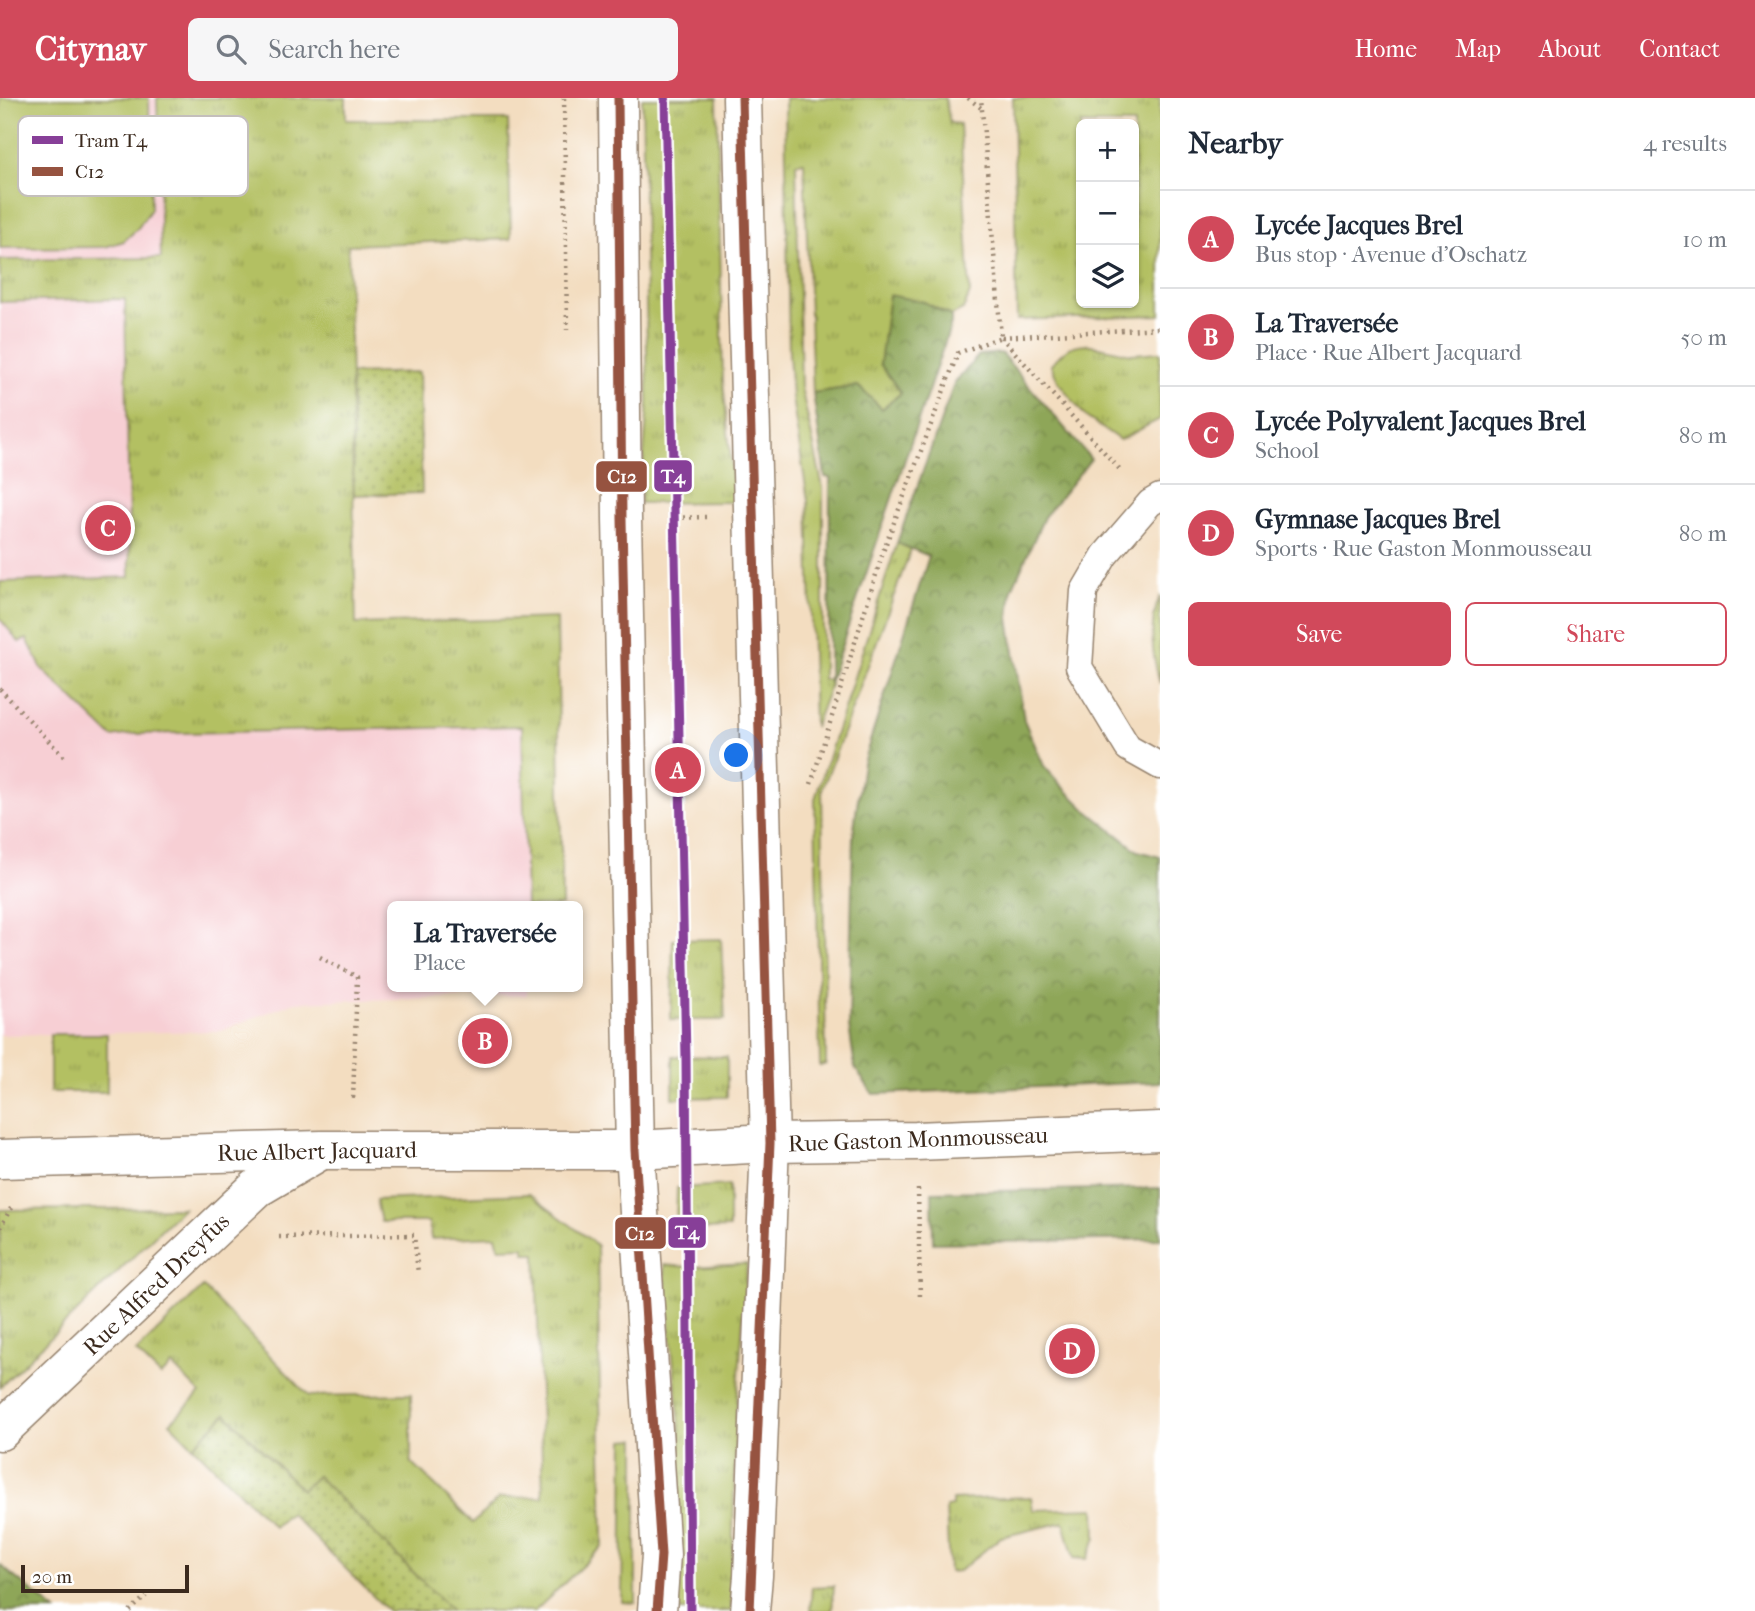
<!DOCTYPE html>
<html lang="en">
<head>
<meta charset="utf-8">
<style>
	:root { --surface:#fff; --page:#f6f6f7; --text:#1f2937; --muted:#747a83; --line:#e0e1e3; --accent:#d1495b }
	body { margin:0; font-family:"IM FELL French Canon",serif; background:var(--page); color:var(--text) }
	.controls { position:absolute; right:21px; top:21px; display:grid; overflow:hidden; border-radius:10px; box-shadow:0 2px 5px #0004 }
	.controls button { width:63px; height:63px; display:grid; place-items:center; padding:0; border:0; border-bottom:2px solid var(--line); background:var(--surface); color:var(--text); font:35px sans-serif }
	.scale { position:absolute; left:21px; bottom:18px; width:168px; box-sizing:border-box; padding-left:7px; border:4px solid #3b2a1e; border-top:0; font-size:19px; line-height:24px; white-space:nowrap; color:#3b2a1e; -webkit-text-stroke:5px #fff; paint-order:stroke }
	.you { position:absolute; left:737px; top:658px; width:24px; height:24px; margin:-18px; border:5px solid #fff; border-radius:50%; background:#1a73e8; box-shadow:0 0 0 10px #1a73e833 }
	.badge { display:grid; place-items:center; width:46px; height:46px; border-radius:50%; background:var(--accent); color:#fff; font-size:23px; font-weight:700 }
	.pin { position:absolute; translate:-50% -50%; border:4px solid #fff; box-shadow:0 2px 7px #0006 }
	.popup { position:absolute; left:387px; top:803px; width:196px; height:91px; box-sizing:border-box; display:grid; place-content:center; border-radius:10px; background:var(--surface); filter:drop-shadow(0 2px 5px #0005); font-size:23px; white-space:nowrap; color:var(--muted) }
	.popup b { font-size:26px; color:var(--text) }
	.popup::after { content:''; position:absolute; left:50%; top:100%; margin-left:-14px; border:14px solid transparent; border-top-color:var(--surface) }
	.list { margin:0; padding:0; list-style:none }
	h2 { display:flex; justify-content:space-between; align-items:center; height:91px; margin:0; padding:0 28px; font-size:30px }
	h2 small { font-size:23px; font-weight:400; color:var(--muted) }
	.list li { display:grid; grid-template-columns:46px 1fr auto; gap:21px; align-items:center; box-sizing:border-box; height:98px; padding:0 28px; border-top:2px solid var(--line) }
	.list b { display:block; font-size:26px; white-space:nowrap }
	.list p { margin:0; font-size:23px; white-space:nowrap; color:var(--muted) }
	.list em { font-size:23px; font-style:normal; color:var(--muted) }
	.actions { display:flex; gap:14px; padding:21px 28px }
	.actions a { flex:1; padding:16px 0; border:2px solid var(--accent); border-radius:10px; text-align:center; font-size:24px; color:var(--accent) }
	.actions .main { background:var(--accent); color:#fff }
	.icon { flex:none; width:38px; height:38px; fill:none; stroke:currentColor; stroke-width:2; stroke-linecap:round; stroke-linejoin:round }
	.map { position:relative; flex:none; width:1160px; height:1513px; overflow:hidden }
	header { display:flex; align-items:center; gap:42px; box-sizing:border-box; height:98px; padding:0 35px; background:var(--accent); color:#fff }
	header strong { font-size:33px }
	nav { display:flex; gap:38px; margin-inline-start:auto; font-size:24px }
	.search { width:490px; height:63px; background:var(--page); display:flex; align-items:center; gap:18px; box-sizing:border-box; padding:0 24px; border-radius:10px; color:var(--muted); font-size:26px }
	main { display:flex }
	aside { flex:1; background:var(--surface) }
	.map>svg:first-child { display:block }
	.built { fill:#f7cfd4 }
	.grass { fill:url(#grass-tufts); stroke:#777540; stroke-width:2; fill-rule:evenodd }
	.forest { fill:url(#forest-crowns); stroke:#64683b; stroke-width:2 }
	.garden { fill:url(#garden-dots); stroke:#777540; stroke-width:2 }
	.pitch { fill:#b3c062; stroke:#777540; stroke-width:2 }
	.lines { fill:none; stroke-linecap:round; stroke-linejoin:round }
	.lane-casing { stroke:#97846f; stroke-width:29 }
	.street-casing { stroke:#97846f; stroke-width:41 }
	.secondary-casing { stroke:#97846f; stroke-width:41 }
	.path { stroke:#97846f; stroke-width:4.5; stroke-dasharray:2 5; stroke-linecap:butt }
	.lane { stroke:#fff; stroke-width:26 }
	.street { stroke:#fff; stroke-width:38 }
	.secondary { stroke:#fff; stroke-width:38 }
	.bus-1-casing { stroke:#fff; stroke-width:14 }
	.bus-1 { stroke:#965340; stroke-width:9 }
	.tram-1-casing { stroke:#fff; stroke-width:14 }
	.tram-1 { stroke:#873f98; stroke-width:9 }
	.labels { text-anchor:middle; stroke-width:5; stroke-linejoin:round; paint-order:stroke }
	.street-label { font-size:23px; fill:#3b2a1e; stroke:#fff }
	.key { fill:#fff; stroke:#c4bfbc; stroke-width:2 }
	.key-label { font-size:19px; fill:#3b2a1e }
	.line-badge { stroke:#fff; stroke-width:2.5 }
	.badge-label { font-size:19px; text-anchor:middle; font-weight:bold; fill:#fff }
</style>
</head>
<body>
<header>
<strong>Citynav</strong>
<div class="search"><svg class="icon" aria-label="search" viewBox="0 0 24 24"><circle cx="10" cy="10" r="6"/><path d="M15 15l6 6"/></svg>Search here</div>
<nav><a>Home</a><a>Map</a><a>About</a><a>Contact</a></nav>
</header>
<main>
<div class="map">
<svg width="1160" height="1513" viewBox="0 0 1160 1513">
	<defs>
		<pattern id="grass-tufts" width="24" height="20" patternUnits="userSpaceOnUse" patternTransform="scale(1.75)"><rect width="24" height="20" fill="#b3c062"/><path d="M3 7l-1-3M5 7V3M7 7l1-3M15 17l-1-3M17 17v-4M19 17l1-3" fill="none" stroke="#939c50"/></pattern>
		<pattern id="forest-crowns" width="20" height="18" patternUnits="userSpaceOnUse" patternTransform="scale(1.75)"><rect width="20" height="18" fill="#8ea658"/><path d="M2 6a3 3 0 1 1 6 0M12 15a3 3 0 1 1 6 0" fill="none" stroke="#758748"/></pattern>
		<pattern id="garden-dots" width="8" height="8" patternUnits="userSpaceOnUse" patternTransform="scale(1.75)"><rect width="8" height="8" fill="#b3c062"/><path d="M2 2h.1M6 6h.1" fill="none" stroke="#939c50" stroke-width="1.8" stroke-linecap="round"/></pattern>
	</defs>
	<rect width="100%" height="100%" fill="#fff"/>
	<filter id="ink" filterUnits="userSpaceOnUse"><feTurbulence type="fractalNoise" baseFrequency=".0143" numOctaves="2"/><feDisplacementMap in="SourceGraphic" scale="14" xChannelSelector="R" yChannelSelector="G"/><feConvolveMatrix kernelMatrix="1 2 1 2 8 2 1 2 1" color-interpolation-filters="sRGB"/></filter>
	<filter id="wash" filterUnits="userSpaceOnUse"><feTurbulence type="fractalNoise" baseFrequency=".00686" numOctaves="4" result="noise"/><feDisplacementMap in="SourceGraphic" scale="28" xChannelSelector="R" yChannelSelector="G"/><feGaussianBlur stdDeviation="1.57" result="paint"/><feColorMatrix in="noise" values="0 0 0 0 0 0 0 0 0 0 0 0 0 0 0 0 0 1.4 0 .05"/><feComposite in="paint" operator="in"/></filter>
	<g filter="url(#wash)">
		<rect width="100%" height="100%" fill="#f3ddc0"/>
		<path class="built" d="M0,0H207L218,578L521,575L526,808H392V889H527V897L295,904L220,933L0,937Z"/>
		<g class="grass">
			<path d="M157,0H346V22H508L511,141L348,147L356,526L557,520L562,808H526L522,628L134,636L112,639L42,571L27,541L19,544L0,521V484L130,479L125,201L0,204V162L161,160Z"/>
			<path d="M642,0H717L723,283L735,404L640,405L648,305Z"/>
			<path d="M785,0H945L950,25L960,26L970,195L963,212L951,218L924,204L901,295L882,311L858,288L813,295L804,64L796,65L801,289L823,390V581H829L830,588L814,630L808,403L792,300L789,256Z"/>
			<path d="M1013,0H1160V217L1017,222ZM1081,26H1134V205H1081Z"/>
			<path d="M1086,246L1131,256L1160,254V321L1120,342L1086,319L1059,285L1051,267C1062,254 1068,247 1086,246Z"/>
			<path d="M897,445L911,451L822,692L826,966L820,968L815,701Z"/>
			<path d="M1160,498V586C1152,557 1148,527 1160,498Z"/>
			<path d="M721,841L725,922H671L673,842Z"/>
			<rect x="50" y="936" width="57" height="58"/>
			<path d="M673,958L727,959V999L673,1000Z"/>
			<path d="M729,1087V1130L676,1132L677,1090Z"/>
			<path d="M529,1096L597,1147L603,1448L535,1513H452L317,1378L302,1392L226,1316L193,1348L170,1325L200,1295L172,1267L161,1278L136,1254L203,1189L309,1298L411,1296V1364L473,1425L499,1400L543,1399L536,1155H525L524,1149L499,1150L496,1138L431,1141L429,1124H381L376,1102Z"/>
			<path d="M183,1110L0,1289V1112Z"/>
			<path d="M747,1166L736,1319L731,1513H675L680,1330L664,1167L689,1169Z"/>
			<path d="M636,1341V1505L622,1504L624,1342Z"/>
			<path d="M1031,1399L1033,1412L1095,1410L1096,1440L1087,1461L1074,1460L1064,1424L1001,1439L959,1473L949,1474L946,1409L952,1408V1402Z"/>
			<path d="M834,1488L832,1513H810L812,1489Z"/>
		</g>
		<g class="forest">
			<path d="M889,197L924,204L951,218V226L829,585L830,380L825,379L813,295L858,288L882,311L901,295L880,266Z"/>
			<path d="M1001,255L1091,361L1044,419L1012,491L1009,520L1024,622L1044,668L1060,686L1085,711L1138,753L1160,759V984L873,996L855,970L849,928L853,737L863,665L929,458L897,445L954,286L979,257Z"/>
			<path d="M1160,1090V1141L933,1145L932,1094Z"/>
			<path d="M0,1467L56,1513H0Z"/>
		</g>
		<g class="garden">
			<path d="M419,274L422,395L354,397L351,276Z"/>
			<path d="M226,1316L302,1392L317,1378L452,1513H388L290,1415L274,1429L193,1348Z"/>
		</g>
		<path class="pitch" d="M0,0H149L151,111L138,130L124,143L105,149L0,150Z"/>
	</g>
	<g filter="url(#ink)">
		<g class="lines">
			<g class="lane-casing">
				<path id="lane" d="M1160,399L1150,405L1105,457L1084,493L1079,569L1128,650L1160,668"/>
			</g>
			<g class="street-casing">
				<g id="street">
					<path d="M0,1061L322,1052H635L770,1045L916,1043L1160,1033"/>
					<path d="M0,1333L257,1090L318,1054"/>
				</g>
			</g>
			<g class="secondary-casing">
				<g id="secondary">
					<path d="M618,0L622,421L635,1052L661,1457L657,1513"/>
					<path d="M742,0L770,1045L753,1478L750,1513"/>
				</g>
			</g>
			<g class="path">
				<path d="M564,0L567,232"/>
				<path d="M968,0L981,10"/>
				<path d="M1001,239L1122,374"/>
				<path d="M1002,239L1160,230"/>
				<path d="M669,420L706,419"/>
				<path d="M0,591L66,661"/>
				<path d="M811,686L884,451L958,255L1001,239L981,0"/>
				<path d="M320,859L357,879L353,1002"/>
				<path d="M918,1091L920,1202"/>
				<path d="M0,1130L11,1110"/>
				<path d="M279,1139L414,1137L418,1175"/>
				<path d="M130,1513L146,1498"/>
			</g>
			<use href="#lane" class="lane"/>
			<use href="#street" class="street"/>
			<use href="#secondary" class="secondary"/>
			<g class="bus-1-casing">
				<g id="bus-1">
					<path d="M618,0L622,421L635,1052L661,1457L657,1513"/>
					<path d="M742,0L770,1045L750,1513"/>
				</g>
			</g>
			<use href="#bus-1" class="bus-1"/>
			<g class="tram-1-casing">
				<path id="tram-1" d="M665,0L686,959L690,1513"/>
			</g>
			<use href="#tram-1" class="tram-1"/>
		</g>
	</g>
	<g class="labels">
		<g class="street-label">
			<text transform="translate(918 1041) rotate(-2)" y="8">Rue Gaston Monmousseau</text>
			<text transform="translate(317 1053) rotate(-1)" y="8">Rue Albert Jacquard</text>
			<text transform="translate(156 1186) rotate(-44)" y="8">Rue Alfred Dreyfus</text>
		</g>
	</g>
	<rect x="18" y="18" width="230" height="80" rx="10" class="key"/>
	<rect x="32" y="38" width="31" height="8" fill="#873f98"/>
	<rect x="32" y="69" width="31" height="9" fill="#965340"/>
	<g class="key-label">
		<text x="75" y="49">Tram T4</text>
		<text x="75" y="80">C12</text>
	</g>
	<g class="line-badge">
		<rect x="653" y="361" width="40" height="34" rx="7" fill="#873f98"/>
		<rect x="595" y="362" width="53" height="33" rx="7" fill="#965340"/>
		<rect x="667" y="1118" width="40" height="33" rx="7" fill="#873f98"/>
		<rect x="614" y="1118" width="53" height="34" rx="7" fill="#965340"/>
	</g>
	<g class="badge-label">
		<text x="673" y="385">T4</text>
		<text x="622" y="385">C12</text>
		<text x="687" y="1141">T4</text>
		<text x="640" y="1142">C12</text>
	</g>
</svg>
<div class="controls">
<button>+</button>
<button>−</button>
<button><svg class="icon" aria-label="layers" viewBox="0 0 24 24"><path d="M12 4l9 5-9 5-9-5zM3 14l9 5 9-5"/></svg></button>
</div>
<div class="scale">20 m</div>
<div class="you"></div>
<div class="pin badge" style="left:678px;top:672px">A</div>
<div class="pin badge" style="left:485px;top:943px">B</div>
<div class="popup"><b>La Traversée</b>Place</div>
<div class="pin badge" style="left:108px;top:430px">C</div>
<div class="pin badge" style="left:1072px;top:1253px">D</div>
</div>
<aside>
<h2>Nearby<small>4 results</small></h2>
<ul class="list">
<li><span class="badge">A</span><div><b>Lycée Jacques Brel</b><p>Bus stop · Avenue d'Oschatz</p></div><em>10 m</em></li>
<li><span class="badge">B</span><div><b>La Traversée</b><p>Place · Rue Albert Jacquard</p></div><em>50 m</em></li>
<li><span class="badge">C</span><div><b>Lycée Polyvalent Jacques Brel</b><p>School</p></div><em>80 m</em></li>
<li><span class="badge">D</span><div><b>Gymnase Jacques Brel</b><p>Sports · Rue Gaston Monmousseau</p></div><em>80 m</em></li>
</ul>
<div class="actions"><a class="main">Save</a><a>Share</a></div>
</aside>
</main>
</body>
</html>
